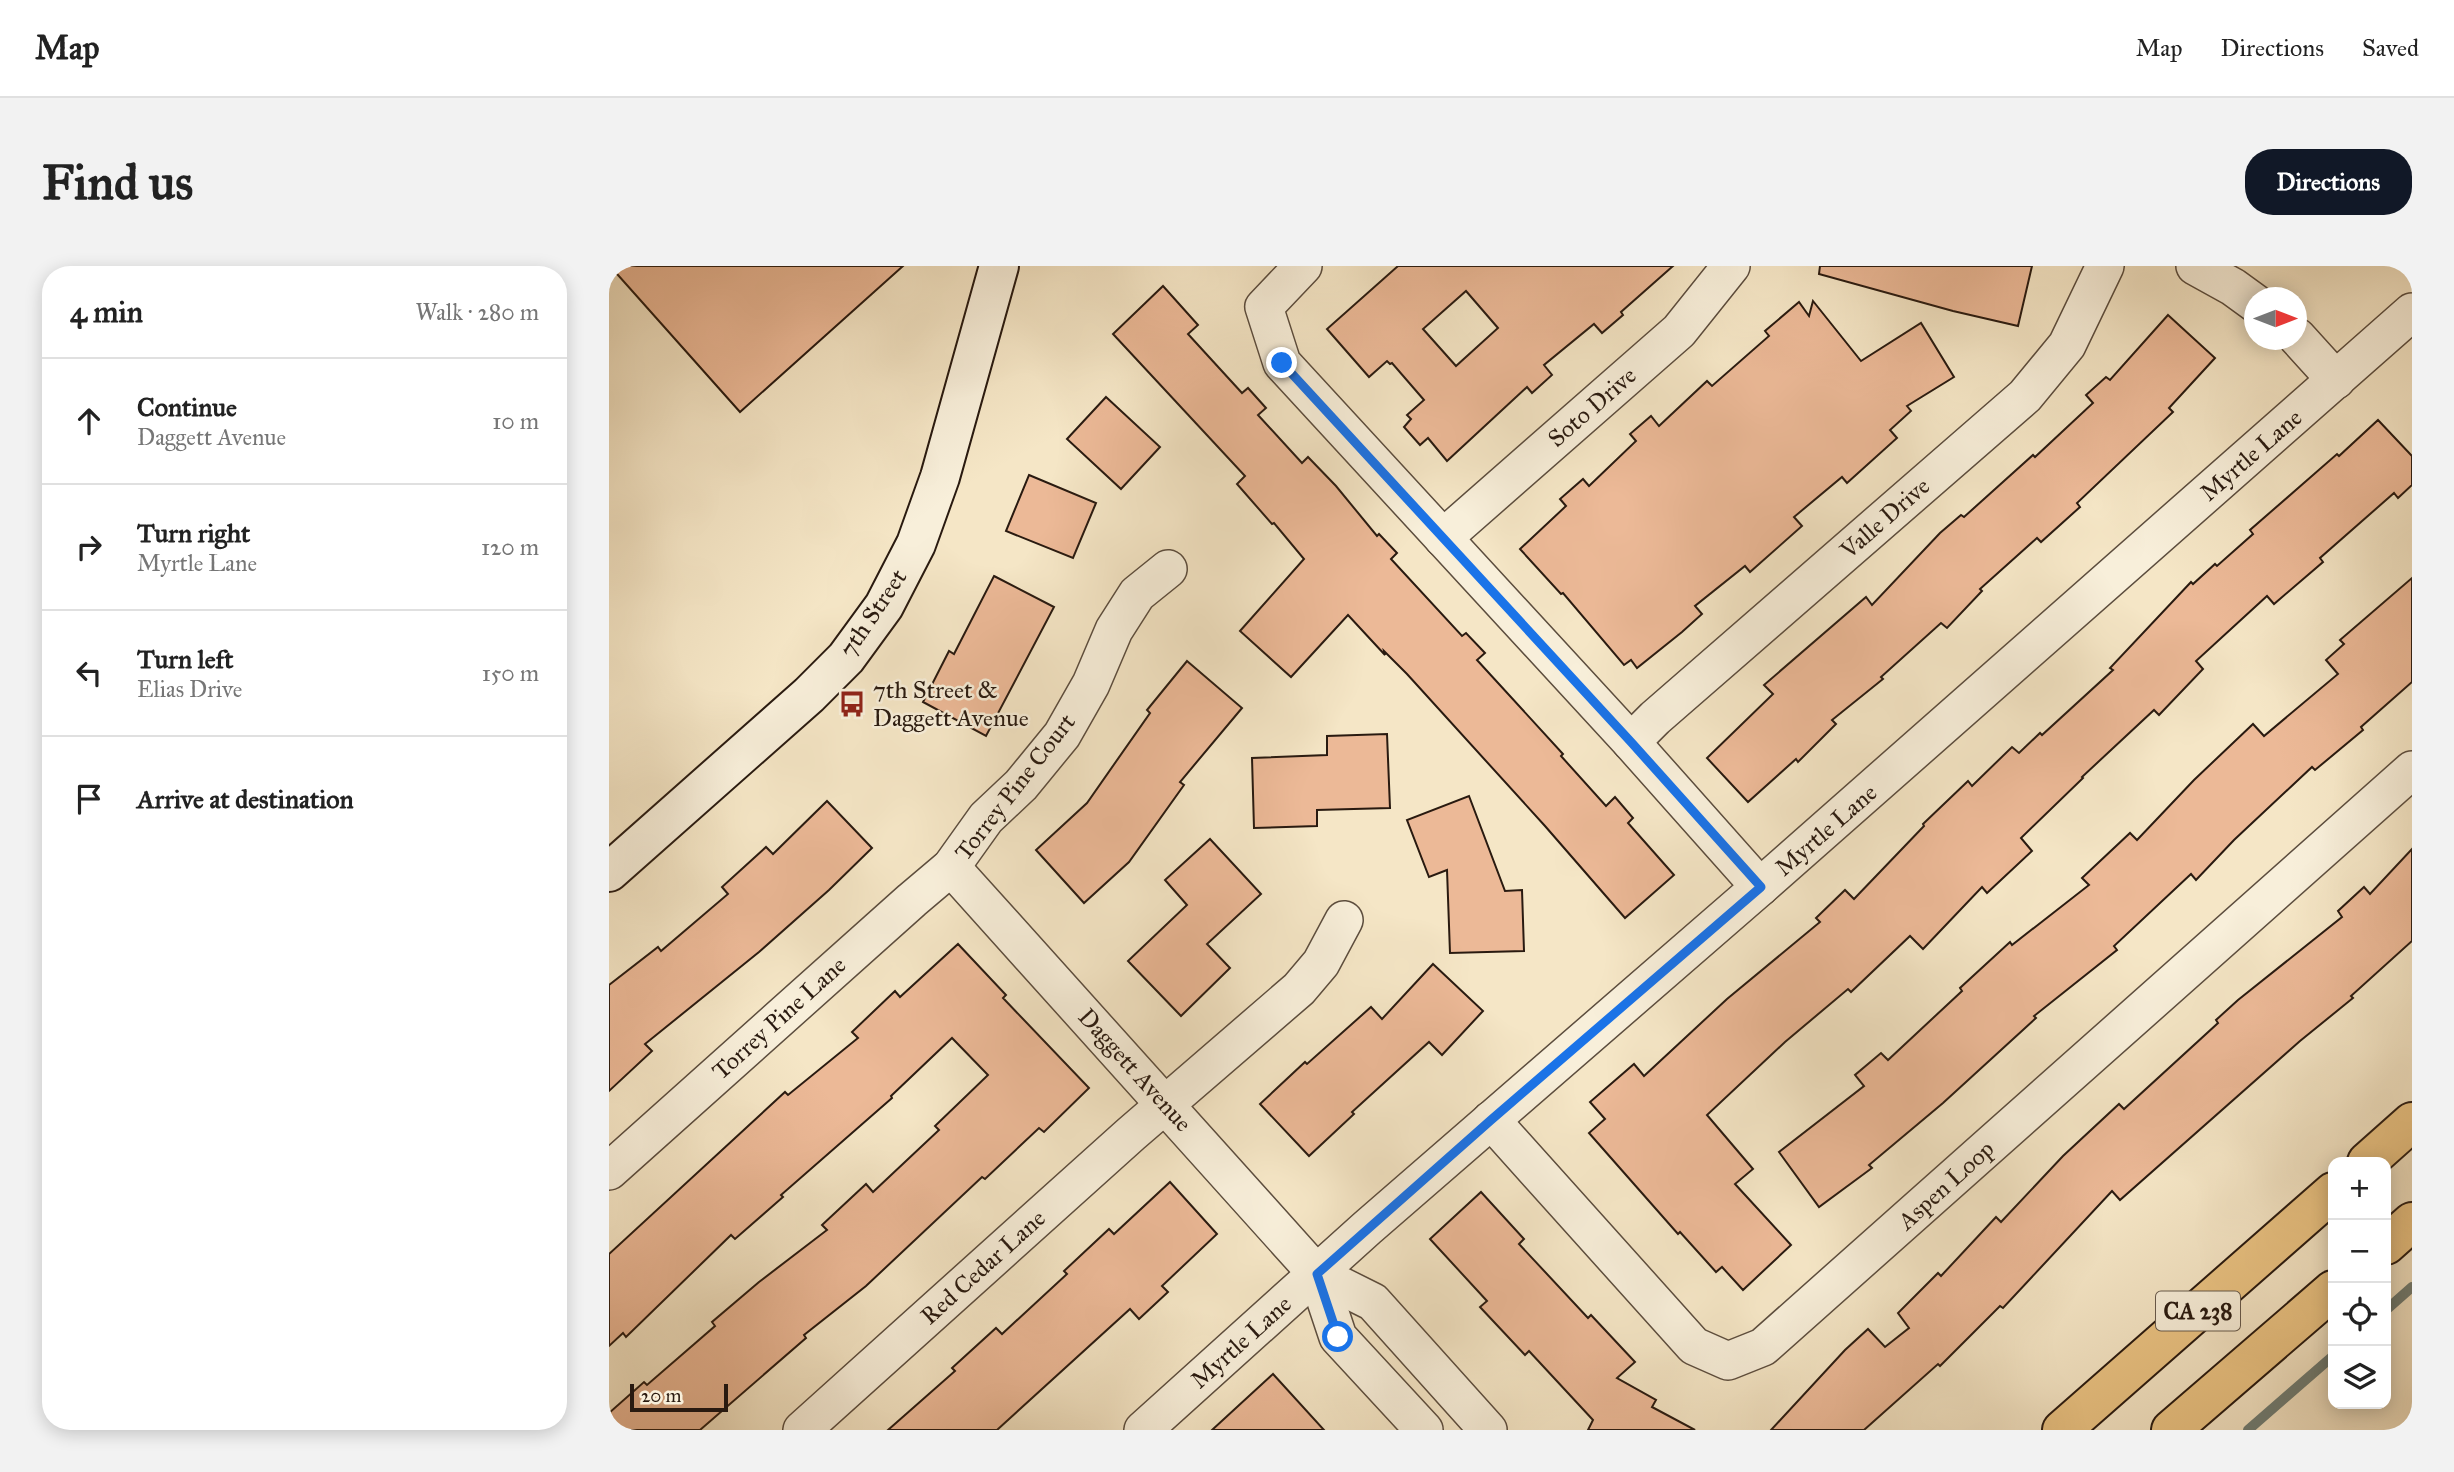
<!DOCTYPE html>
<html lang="en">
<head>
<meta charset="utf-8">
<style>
	:root { --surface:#fff; --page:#f2f2f2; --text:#222; --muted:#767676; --line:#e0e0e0; --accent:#111827 }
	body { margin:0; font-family:"IM FELL Great Primer",serif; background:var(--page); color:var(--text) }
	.controls { position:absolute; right:21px; bottom:21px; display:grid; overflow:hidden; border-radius:14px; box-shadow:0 4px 18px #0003 }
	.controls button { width:63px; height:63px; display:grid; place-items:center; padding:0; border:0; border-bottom:2px solid var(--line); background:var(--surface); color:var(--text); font:35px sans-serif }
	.compass { position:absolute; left:1635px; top:21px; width:63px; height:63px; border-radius:50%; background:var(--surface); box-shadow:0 4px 18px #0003; rotate:90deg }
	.scale { position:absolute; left:21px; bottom:18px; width:98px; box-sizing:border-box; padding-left:7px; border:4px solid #291a10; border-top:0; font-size:19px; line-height:24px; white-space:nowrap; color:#291a10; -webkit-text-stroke:5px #f8efda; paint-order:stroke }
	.stop { position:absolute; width:21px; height:21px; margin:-16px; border:5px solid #1a73e8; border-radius:50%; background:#fff }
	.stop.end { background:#1a73e8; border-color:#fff; box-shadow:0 2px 7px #0008 }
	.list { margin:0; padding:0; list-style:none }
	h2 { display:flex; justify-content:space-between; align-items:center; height:91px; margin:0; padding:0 28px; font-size:30px }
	h2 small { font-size:23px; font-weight:400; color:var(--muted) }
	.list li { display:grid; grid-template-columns:46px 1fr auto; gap:21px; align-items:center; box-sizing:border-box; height:126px; padding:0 28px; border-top:2px solid var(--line) }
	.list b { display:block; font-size:26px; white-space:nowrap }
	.list p { margin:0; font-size:23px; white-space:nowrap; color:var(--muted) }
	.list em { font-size:23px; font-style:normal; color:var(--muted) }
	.icon { flex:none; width:38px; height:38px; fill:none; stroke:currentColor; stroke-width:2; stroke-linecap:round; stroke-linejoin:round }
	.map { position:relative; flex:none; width:1803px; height:1164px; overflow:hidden; border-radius:28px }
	header { display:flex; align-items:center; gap:42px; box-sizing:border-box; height:98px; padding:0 35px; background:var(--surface); border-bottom:2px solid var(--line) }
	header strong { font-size:33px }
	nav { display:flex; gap:38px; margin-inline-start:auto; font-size:24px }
	.intro { display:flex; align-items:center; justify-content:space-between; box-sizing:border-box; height:168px; padding:0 42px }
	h1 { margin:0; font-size:49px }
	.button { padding:18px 32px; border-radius:28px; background:var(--accent); color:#fff; font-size:24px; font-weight:700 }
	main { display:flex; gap:42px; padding:0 42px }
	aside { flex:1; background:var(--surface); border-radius:28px; box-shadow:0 4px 18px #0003 }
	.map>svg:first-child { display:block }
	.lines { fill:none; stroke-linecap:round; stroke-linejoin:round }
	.stream { stroke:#6f7d75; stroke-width:10 }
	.building { fill:#ecb997; stroke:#291a10; stroke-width:2; fill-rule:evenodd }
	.street-casing { stroke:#5c4d3e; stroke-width:40 }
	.secondary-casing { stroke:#291a10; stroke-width:42 }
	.primary-casing { stroke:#291a10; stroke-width:42 }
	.street { stroke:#f8efda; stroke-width:37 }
	.secondary { stroke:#f8efda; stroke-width:38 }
	.primary { stroke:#eac383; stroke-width:38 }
	.route { stroke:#1a73e8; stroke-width:9 }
	.labels { text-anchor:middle; stroke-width:5; stroke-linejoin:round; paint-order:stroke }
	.shield { fill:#f8efda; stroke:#675a4d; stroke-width:2 }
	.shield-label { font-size:23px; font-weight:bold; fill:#291a10 }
	.street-label { font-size:24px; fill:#291a10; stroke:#f8efda }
	.poi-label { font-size:24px; fill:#291a10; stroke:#f8efda; text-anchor:start }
</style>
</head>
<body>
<header>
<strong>Map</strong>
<nav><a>Map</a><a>Directions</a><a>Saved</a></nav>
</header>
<div class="intro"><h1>Find us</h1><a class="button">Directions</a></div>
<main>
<aside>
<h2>4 min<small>Walk · 280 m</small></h2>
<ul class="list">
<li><svg class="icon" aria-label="ahead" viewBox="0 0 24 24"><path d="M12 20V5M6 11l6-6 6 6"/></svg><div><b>Continue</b><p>Daggett Avenue</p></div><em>10 m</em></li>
<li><svg class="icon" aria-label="right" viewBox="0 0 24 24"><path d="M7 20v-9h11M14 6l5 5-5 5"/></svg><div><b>Turn right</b><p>Myrtle Lane</p></div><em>120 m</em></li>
<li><svg class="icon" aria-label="left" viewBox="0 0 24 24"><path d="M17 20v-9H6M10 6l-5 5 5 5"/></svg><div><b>Turn left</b><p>Elias Drive</p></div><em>150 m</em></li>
<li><svg class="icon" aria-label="arrive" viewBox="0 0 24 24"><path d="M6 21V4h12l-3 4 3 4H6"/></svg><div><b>Arrive at destination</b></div></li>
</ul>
</aside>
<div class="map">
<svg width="1803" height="1164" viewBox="0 0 1803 1164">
	<rect width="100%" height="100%" fill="#f5e6c6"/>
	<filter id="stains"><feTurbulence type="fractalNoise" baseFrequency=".00286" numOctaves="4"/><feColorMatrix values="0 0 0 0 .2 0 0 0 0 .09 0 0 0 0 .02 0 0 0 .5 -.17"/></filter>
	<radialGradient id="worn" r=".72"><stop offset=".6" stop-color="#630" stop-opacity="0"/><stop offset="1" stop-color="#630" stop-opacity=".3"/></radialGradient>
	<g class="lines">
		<g class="stream">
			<path d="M1777,1044L1803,1021"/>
			<path d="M1639,1164L1724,1090"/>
		</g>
	</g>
	<g class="building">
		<path d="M1,0H294L131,146Z"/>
		<path d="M789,0H1064L1012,46L1014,49L993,67L985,58L935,99L943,109L923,127L918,121L838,195L819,172L811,179L795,161L802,153L798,149L815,134L783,97L781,98L778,95L760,111L718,63ZM857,25L889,62L847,100L814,63Z"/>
		<path d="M1211,0H1423L1409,60L1344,45L1210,8Z"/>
		<path d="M554,20L589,59L579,68L633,127L639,122L657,142L649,149L693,197L699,191L727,220L768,270L770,268L788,287L782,293L853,370L857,367L876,387L868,394L954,488L952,490L997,540L1006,531L1024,552L1019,557L1065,609L1016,652L936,560L798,408L775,385L776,389L739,349L682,411L631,365L695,293L665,257L663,258L628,218L636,210L504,68Z"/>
		<path d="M1204,35L1252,95L1312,57L1345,111L1298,140L1302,145L1281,164L1288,172L1238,217L1233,211L1185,251L1193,260L1141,306L1136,300L1086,340L1093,348L1073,366L1028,402L1022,394L1015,399L954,327L952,328L911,283L957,240L951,233L974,213L980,220L1027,175L1021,168L1042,150L1050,160L1098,115L1103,120L1160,70L1156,65L1190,36L1200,50Z"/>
		<path d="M1559,49L1606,92L1560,142L1564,146L1468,237L1471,241L1432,276L1428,272L1371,323L1373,325L1338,362L1332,357L1272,411L1274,413L1223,454L1227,458L1189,496L1187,493L1139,536L1098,492L1164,428L1155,419L1257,331L1263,339L1331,267L1352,249L1355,251L1424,189L1426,191L1484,137L1477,129L1497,111L1501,114Z"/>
		<path d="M497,131L551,181L512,223L458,173Z"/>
		<path d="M1769,154L1803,190V219L1789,232L1785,227L1711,292L1714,296L1665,338L1658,330L1587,395L1594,403L1550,449L1545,444L1473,511L1474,512L1412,572L1423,585L1378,627L1373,621L1314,683L1301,670L1242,726L1239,723L1176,776L1098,849L1144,903L1126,918L1182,979L1134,1024L1113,1001L1107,1006L1071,966L1069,968L980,867L996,853L981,836L1025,798L1035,810L1118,733L1211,656L1207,652L1236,624L1245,633L1315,560L1314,558L1359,515L1363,520L1403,481L1410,487L1431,467L1433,469L1504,404L1501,402L1582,316L1584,318L1606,298L1608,300L1644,268L1641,264L1728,188L1730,190Z"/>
		<path d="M420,209L487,237L464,292L397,265Z"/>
		<path d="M385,310L445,341L377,470L314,436L340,385L345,388Z"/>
		<path d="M1803,312V416L1752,461L1754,464L1706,504L1703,501L1625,574L1587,614L1582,608L1505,680L1508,684L1425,750L1427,752L1334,837L1260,899L1263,902L1210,941L1170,886L1255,820L1246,809L1272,787L1279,794L1353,725L1351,722L1401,676L1403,679L1480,619L1473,612L1521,567L1528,574L1585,514L1644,458L1655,470L1729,408L1717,394L1735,378L1731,374Z"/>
		<path d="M578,395L633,442L571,516L575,519L520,596L475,637L427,584L478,537L541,447L538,444Z"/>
		<path d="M778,468L781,542L708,544V560L645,562L643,492L718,489V470Z"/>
		<path d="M860,530L896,625L913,624L915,685L841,687L838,604L820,611L798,554Z"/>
		<path d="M218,535L263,582L220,624L150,686L36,778L43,785L0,825V719L49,681L52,685L119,628L113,621L157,581L164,588Z"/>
		<path d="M601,573L652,628L598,678L621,702L572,750L519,695L578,639L556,614Z"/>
		<path d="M1803,583V675L1742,730L1744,732L1691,775L1511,934L1503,925L1394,1042L1391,1040L1331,1100L1329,1098L1255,1164H1162L1236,1084L1259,1063L1276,1081L1300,1062L1289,1047L1329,1007L1332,1010L1387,951L1392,956L1454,890L1510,838L1515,843L1609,757L1607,754L1629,734L1733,651L1729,645L1755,621L1761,628Z"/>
		<path d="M349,678L397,729L394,732L480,822L435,866L430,862L376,913L373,911L257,1020L195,1069L197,1072L91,1164H0V1147L35,1116L38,1119L106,1060L103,1056L150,1016L218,964L213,959L257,918L264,926L330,864L326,860L379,809L343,772L282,830L283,832L172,929L174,931L126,973L122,969L17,1071L14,1067L0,1080V988L176,826L179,829L249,772L243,766L286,725L291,731Z"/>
		<path d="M824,698L874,745L833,789L820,776L743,846L745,848L700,890L651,838L696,796L698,798L762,741L773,753Z"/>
		<path d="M561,916L608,968L553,1020L559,1026L530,1053L521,1043L388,1164H279L346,1105L343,1102L387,1062L393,1068L458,1008L455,1005L500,963L505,968Z"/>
		<path d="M872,926L915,973L910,978L979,1052L982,1049L1026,1096L1008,1112L1047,1134L1043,1141L1086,1164H979L984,1154L920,1085L916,1089L871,1041L878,1035L821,973Z"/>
		<path d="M664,1108L715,1164H603Z"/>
	</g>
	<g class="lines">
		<g class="street-casing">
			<g id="street">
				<path d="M694,0L655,41L673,97L1022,476L1151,621"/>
				<path d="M1586,0L1624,21L1646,37"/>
				<path d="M1688,71L1727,114"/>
				<path d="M834,272L1070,65L1122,0"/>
				<path d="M1022,476L1046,452L1416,130L1458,79L1496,0"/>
				<path d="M342,601L708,1008L729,1071L815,1164"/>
				<path d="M882,854L1085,1080L1119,1095L1154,1081L1803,504"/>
				<path d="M0,905L303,634L342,601L377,552L412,519L453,469L482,418L505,364L528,328L559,303"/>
				<path d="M708,1008L764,1036L879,1164"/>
				<path d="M193,1164L522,868L690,723L712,697L735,654"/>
				<path d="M534,1164L758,962L1151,621L1803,46"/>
			</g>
		</g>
		<g class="secondary-casing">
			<path id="secondary" d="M0,606L200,429L237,392L275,340L307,278L331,211L390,0"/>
		</g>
		<g class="primary-casing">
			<g id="primary">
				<path d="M1758,896L1803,856"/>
				<path d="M1777,979L1803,956"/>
				<path d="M1453,1164L1724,926"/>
				<path d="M1562,1164L1724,1024"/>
			</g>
		</g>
		<use href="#street" class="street"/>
		<use href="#secondary" class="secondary"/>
		<use href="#primary" class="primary"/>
	</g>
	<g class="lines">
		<path class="route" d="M673,97L1022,476L1152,621L882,854L708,1008L729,1071"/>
	</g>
	<defs>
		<g id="bus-bare" transform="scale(2.1)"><path d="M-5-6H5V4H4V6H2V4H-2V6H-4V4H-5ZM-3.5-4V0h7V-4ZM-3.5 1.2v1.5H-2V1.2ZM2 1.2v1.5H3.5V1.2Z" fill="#8f2418" stroke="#f8efda" stroke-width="2.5" paint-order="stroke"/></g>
	</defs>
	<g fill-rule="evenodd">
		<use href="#bus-bare" x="243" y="438"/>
	</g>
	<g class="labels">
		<rect class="shield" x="1547" y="1025.5" width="84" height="39" rx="5"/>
		<g class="shield-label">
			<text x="1589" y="1053">CA 238</text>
		</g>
		<g class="street-label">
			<text transform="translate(983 141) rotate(-41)" y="8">Soto Drive</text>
			<text transform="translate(1642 189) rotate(-41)" y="8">Myrtle Lane</text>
			<text transform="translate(1276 252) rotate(-41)" y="8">Valle Drive</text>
			<text transform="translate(264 347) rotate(-56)" y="8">7th Street</text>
			<text transform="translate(406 521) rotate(-52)" y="8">Torrey Pine Court</text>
			<text transform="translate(1217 564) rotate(-41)" y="8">Myrtle Lane</text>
			<text transform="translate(170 752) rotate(-42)" y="8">Torrey Pine Lane</text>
			<text transform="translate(526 804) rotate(48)" y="8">Daggett Avenue</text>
			<text transform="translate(1337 919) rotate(-42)" y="8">Aspen Loop</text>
			<text transform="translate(374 1001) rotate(-42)" y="8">Red Cedar Lane</text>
			<text transform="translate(632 1076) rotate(-42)" y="8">Myrtle Lane</text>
		</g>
		<g class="poi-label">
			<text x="264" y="432">7th Street &amp;<tspan x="264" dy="28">Daggett Avenue</tspan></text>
		</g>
	</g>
	<rect width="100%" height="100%" filter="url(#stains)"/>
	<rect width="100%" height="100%" fill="url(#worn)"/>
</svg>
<div class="controls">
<button>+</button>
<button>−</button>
<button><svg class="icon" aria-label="locate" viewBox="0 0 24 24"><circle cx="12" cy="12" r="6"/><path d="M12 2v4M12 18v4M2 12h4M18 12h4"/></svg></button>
<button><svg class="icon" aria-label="layers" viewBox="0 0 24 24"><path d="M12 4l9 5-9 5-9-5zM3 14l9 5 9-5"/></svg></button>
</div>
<svg class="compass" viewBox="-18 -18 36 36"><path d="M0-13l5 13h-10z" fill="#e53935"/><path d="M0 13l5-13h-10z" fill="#767676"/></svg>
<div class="scale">20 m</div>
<div class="stop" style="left:729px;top:1071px"></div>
<div class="stop end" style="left:673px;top:97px"></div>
</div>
</main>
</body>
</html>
